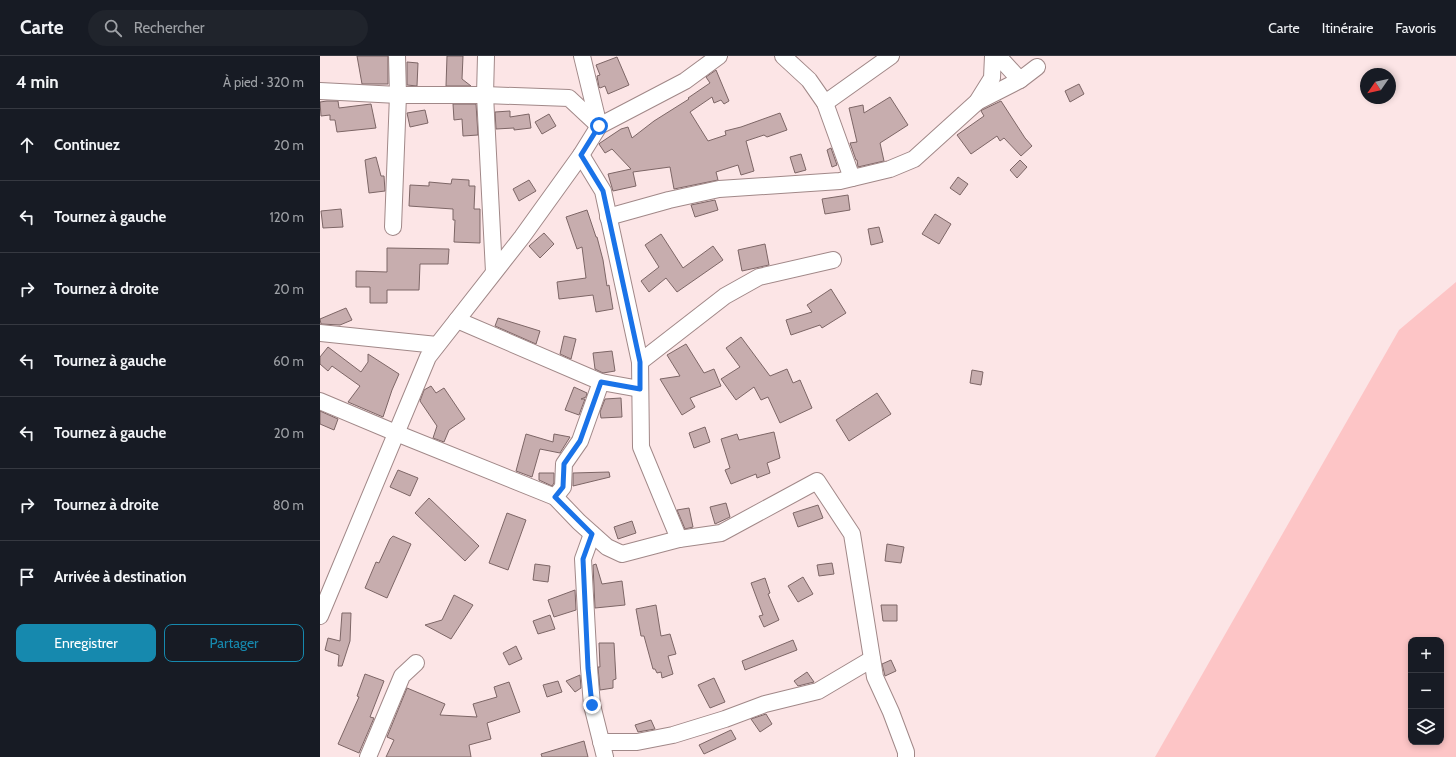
<!DOCTYPE html>
<html lang="fr">
<head>
<meta charset="utf-8">
<style>
	:root { --surface:#171b24; --page:#20242c; --text:#f1f3f6; --muted:#9ea1a6; --line:#363941; --accent:#1689ae }
	body { margin:0; font-family:Cabin,sans-serif; background:var(--page); color:var(--text) }
	.controls { position:absolute; right:12px; bottom:12px; display:grid; overflow:hidden; border-radius:8px; box-shadow:0 2px 6px #0003 }
	.controls button { width:36px; height:36px; display:grid; place-items:center; padding:0; border:0; border-bottom:1px solid var(--line); background:var(--surface); color:var(--text); font:20px sans-serif }
	.compass { position:absolute; left:1040px; top:12px; width:36px; height:36px; border-radius:50%; background:var(--surface); box-shadow:0 2px 6px #0003; rotate:236deg }
	.stop { position:absolute; width:12px; height:12px; margin:-9px; border:3px solid #1a73e8; border-radius:50%; background:#fff }
	.stop.end { background:#1a73e8; border-color:#fff; box-shadow:0 1px 4px #0008 }
	.list { margin:0; padding:0; list-style:none }
	h2 { display:flex; justify-content:space-between; align-items:center; height:52px; margin:0; padding:0 16px; font-size:17px }
	h2 small { font-size:13px; font-weight:400; color:var(--muted) }
	.list li { display:grid; grid-template-columns:26px 1fr auto; gap:12px; align-items:center; box-sizing:border-box; height:72px; padding:0 16px; border-top:1px solid var(--line) }
	.list b { display:block; font-size:15px; white-space:nowrap }
	.list em { font-size:13px; font-style:normal; color:var(--muted) }
	.actions { display:flex; gap:8px; padding:12px 16px }
	.actions a { flex:1; padding:9px 0; border:1px solid var(--accent); border-radius:8px; text-align:center; font-size:14px; color:var(--accent) }
	.actions .main { background:var(--accent); color:#fff }
	.icon { flex:none; width:22px; height:22px; fill:none; stroke:currentColor; stroke-width:2; stroke-linecap:round; stroke-linejoin:round }
	.map { position:relative; flex:none; width:1136px; height:701px; overflow:hidden }
	header { display:flex; align-items:center; gap:24px; box-sizing:border-box; height:56px; padding:0 20px; background:var(--surface); border-bottom:1px solid var(--line) }
	header strong { font-size:19px }
	nav { display:flex; gap:22px; margin-inline-start:auto; font-size:14px }
	.search { width:280px; height:36px; background:var(--page); display:flex; align-items:center; gap:10px; box-sizing:border-box; padding:0 14px; border-radius:22px; color:var(--muted); font-size:15px }
	main { display:flex }
	aside { flex:1; background:var(--surface) }
	.map>svg:first-child { display:block }
	.green { fill:#fdc5c6; fill-rule:evenodd }
	.building { fill:#c7adae; stroke:#7d6666 }
	.lines { fill:none; stroke-linecap:round; stroke-linejoin:round }
	.minor-casing { stroke:#a18888; stroke-width:18 }
	.minor { stroke:#fff; stroke-width:16 }
	.route { stroke:#1a73e8; stroke-width:5 }
</style>
</head>
<body>
<header>
<strong>Carte</strong>
<div class="search"><svg class="icon" aria-label="search" viewBox="0 0 24 24"><circle cx="10" cy="10" r="6"/><path d="M15 15l6 6"/></svg>Rechercher</div>
<nav><a>Carte</a><a>Itinéraire</a><a>Favoris</a></nav>
</header>
<main>
<aside>
<h2>4 min<small>À pied · 320 m</small></h2>
<ul class="list">
<li><svg class="icon" aria-label="ahead" viewBox="0 0 24 24"><path d="M12 20V5M6 11l6-6 6 6"/></svg><div><b>Continuez</b></div><em>20 m</em></li>
<li><svg class="icon" aria-label="left" viewBox="0 0 24 24"><path d="M17 20v-9H6M10 6l-5 5 5 5"/></svg><div><b>Tournez à gauche</b></div><em>120 m</em></li>
<li><svg class="icon" aria-label="right" viewBox="0 0 24 24"><path d="M7 20v-9h11M14 6l5 5-5 5"/></svg><div><b>Tournez à droite</b></div><em>20 m</em></li>
<li><svg class="icon" aria-label="left" viewBox="0 0 24 24"><path d="M17 20v-9H6M10 6l-5 5 5 5"/></svg><div><b>Tournez à gauche</b></div><em>60 m</em></li>
<li><svg class="icon" aria-label="left" viewBox="0 0 24 24"><path d="M17 20v-9H6M10 6l-5 5 5 5"/></svg><div><b>Tournez à gauche</b></div><em>20 m</em></li>
<li><svg class="icon" aria-label="right" viewBox="0 0 24 24"><path d="M7 20v-9h11M14 6l5 5-5 5"/></svg><div><b>Tournez à droite</b></div><em>80 m</em></li>
<li><svg class="icon" aria-label="arrive" viewBox="0 0 24 24"><path d="M6 21V4h12l-3 4 3 4H6"/></svg><div><b>Arrivée à destination</b></div></li>
</ul>
<div class="actions"><a class="main">Enregistrer</a><a>Partager</a></div>
</aside>
<div class="map">
<svg width="1136" height="701" viewBox="0 0 1136 701">
	<rect width="100%" height="100%" fill="#fce5e6"/>
	<path class="green" d="M1136,226V701H835L1079,274ZM1091,584H1121V686H1091Z"/>
	<g class="building">
		<path d="M37,0H68V28H42Z"/>
		<path d="M127,0H143L142,23L151,30H126Z"/>
		<path d="M297,1L309,29L288,38L285,30L280,32L279,31L277,20L280,19L276,9Z"/>
		<path d="M87,6L98,7L97,30L87,29Z"/>
		<path d="M396,14L409,45L404,48L401,44L394,47L392,41L370,56L388,85L406,79L405,75L421,71L460,57L467,74L447,81L444,79L426,85L434,115L421,119L418,109L396,116L398,124L354,133L350,111L313,116L316,130L293,135L288,118L311,113L292,93L285,97L279,88L280,87L301,73L308,71L312,82L334,65L369,43L368,42L390,27L386,21Z"/>
		<path d="M759,28L764,38L750,46L745,35Z"/>
		<path d="M570,41L588,69L560,87L564,105L538,111L537,104H536L530,87L537,86L529,52L543,49L544,57Z"/>
		<path d="M7,45H18L19,52L51,48L56,72L17,76L15,64H10V59L1,60L0,46Z"/>
		<path d="M681,45L705,82L712,90L701,100L684,82L680,85L677,80L651,98L637,79L664,60L661,55L662,54Z"/>
		<path d="M133,48H156L158,79L143,80L142,63L134,64Z"/>
		<path d="M105,54L108,67L90,71L87,57Z"/>
		<path d="M190,55V61L209,58L211,72L194,74V72L176,73L175,56Z"/>
		<path d="M229,58L236,70L222,78L215,66Z"/>
		<path d="M511,92L517,109L512,111L507,94Z"/>
		<path d="M481,98L486,114L475,117L470,101Z"/>
		<path d="M56,101L61,120H64L65,135L49,137L45,104Z"/>
		<path d="M700,104L707,111L697,122L690,114Z"/>
		<path d="M638,121L648,128L640,139L630,132Z"/>
		<path d="M132,123L149,124V130H155L154,153H160V187L134,186L135,164H133V153L89,150L90,129L109,130V126L131,128Z"/>
		<path d="M209,124L216,135L199,145L193,133Z"/>
		<path d="M528,139L530,154L505,158L502,143Z"/>
		<path d="M395,144L398,154L375,161L371,149Z"/>
		<path d="M21,153L23,171L3,172L1,155Z"/>
		<path d="M267,154L276,181H277L283,204L287,230L289,229L293,253L276,256L273,239L239,243L237,226L266,222L262,191L257,193L246,161Z"/>
		<path d="M615,158L631,168L619,188L602,178Z"/>
		<path d="M559,171L563,186L551,189L548,173Z"/>
		<path d="M224,177L234,188L220,202L209,190Z"/>
		<path d="M341,178L363,212L393,190L403,204L357,236L346,222L329,236L321,225L339,211L325,189Z"/>
		<path d="M445,188L449,209L422,215L418,194Z"/>
		<path d="M67,192L129,193L128,208H100L99,234H67V247H50V231H36V215L67,216Z"/>
		<path d="M511,233L526,257L502,272L500,269L471,279L466,264L492,256L487,249Z"/>
		<path d="M26,252L32,264L20,269L1,268L0,263Z"/>
		<path d="M178,262L220,275L216,288L175,270Z"/>
		<path d="M244,280L256,283L251,303L240,298Z"/>
		<path d="M421,281L450,320L467,313L473,327L480,324L492,352L460,367L448,341L441,344L434,331L416,344L401,323L420,311L406,292Z"/>
		<path d="M366,288L384,317L394,313L401,330L370,342L375,351L362,359L340,323L360,320L347,299Z"/>
		<path d="M8,291L41,316L48,306V298L79,318L72,334L63,361L28,346L40,330L12,310L8,315L0,308V301Z"/>
		<path d="M292,295L295,315L283,317L275,313L273,297Z"/>
		<path d="M652,314L663,316L661,329L650,327Z"/>
		<path d="M111,330L116,337L124,332L145,363L129,374L124,386L113,382L117,370L100,345L104,334Z"/>
		<path d="M254,331L267,337L266,341L261,343H265L259,359L245,354Z"/>
		<path d="M557,337L571,358L529,385L516,364Z"/>
		<path d="M301,342L302,361L281,362L280,356L285,343Z"/>
		<path d="M0,355L18,363L14,374L0,368Z"/>
		<path d="M385,371L390,386L374,392L369,377Z"/>
		<path d="M454,376L460,402L447,407L450,417L437,422L436,418L411,428L405,414L410,412L401,383L417,378L419,384Z"/>
		<path d="M206,378L233,386L234,378L250,381L240,397L220,393L212,421L196,415Z"/>
		<path d="M78,414L98,422L90,440L70,431Z"/>
		<path d="M289,416L290,421L253,430V417Z"/>
		<path d="M219,417H234V427L232,430L219,424Z"/>
		<path d="M109,442L159,490L145,505L95,457Z"/>
		<path d="M406,447L410,461L395,468L390,451Z"/>
		<path d="M498,449L503,462L478,471L473,457Z"/>
		<path d="M369,452L373,471L365,473L357,454Z"/>
		<path d="M187,457L206,464L188,514L169,507Z"/>
		<path d="M312,465L316,477L298,483L294,471Z"/>
		<path d="M73,480L91,488L67,542L45,532L56,506L59,507L70,483Z"/>
		<path d="M567,488L584,491L581,507L565,505Z"/>
		<path d="M512,507L514,518L499,520L497,509Z"/>
		<path d="M215,508L230,510L228,526L213,524Z"/>
		<path d="M276,508L282,528L302,525L305,549L275,552L273,509Z"/>
		<path d="M483,521L493,538L478,546L468,530Z"/>
		<path d="M445,522L450,537L448,538L459,564L444,571L439,560L443,559L431,527Z"/>
		<path d="M255,534L256,554L234,561L228,544Z"/>
		<path d="M134,539L153,549L131,583L105,569L122,564Z"/>
		<path d="M336,549L341,580L350,578L356,598L348,600L353,618L342,622L341,616L337,617L335,613H333L324,580H321L316,553Z"/>
		<path d="M561,549H577V565H563Z"/>
		<path d="M22,557H31L30,585L22,610H18L19,599L5,594L8,582L20,585Z"/>
		<path d="M230,559L235,573L218,578L213,565Z"/>
		<path d="M473,584L477,594L425,614L422,605Z"/>
		<path d="M279,587H294L296,623L293,624V632L280,634L278,611H280Z"/>
		<path d="M196,590L202,603L189,609L183,597Z"/>
		<path d="M571,604L576,615L565,620L562,608Z"/>
		<path d="M487,616L494,626L478,630L474,625Z"/>
		<path d="M45,618L64,625L50,661L54,662L39,697L18,688L39,641L37,640Z"/>
		<path d="M260,619L261,632L255,636L246,625Z"/>
		<path d="M394,622L405,646L390,652L378,629Z"/>
		<path d="M238,625L242,636L227,641L223,629Z"/>
		<path d="M189,626L200,656L167,667L171,683L149,689L151,701H66L74,684L67,681L87,632L125,648L120,659L157,661L153,648L177,641L174,631Z"/>
		<path d="M446,658L452,668L440,676L431,663Z"/>
		<path d="M331,664L335,673L318,676L315,669Z"/>
		<path d="M411,674L416,683L384,698L379,689Z"/>
		<path d="M264,685L268,701H222L221,698Z"/>
	</g>
	<g class="lines">
		<g class="minor-casing">
			<g id="minor">
				<path d="M166,0L165,39L174,216"/>
				<path d="M262,0L279,70"/>
				<path d="M463,0L489,24L505,47L532,122"/>
				<path d="M678,0L700,24L717,11"/>
				<path d="M0,35L78,39H165L249,42L279,70"/>
				<path d="M657,46L700,24"/>
				<path d="M505,47L571,0"/>
				<path d="M261,99L283,135L320,306L321,391L359,483"/>
				<path d="M288,161L349,144L399,133L520,125L570,113L594,103L657,46L672,22L673,0"/>
				<path d="M73,171L78,39L77,0"/>
				<path d="M137,264L281,326L320,333"/>
				<path d="M0,277L117,289"/>
				<path d="M320,306L405,240L439,221L513,204"/>
				<path d="M0,345L76,377L235,441L259,466L287,491L302,498L359,483L401,477L497,425L532,478L555,621L571,656L586,696V701"/>
				<path d="M235,441L243,431L244,408L260,385L281,326"/>
				<path d="M272,478L263,503L269,612L272,649L285,701"/>
				<path d="M0,560L108,301L202,181L261,99L279,70L365,25L399,0"/>
				<path d="M281,686H317L353,679L405,663L445,648L498,635L552,603"/>
				<path d="M48,701L82,620L96,607"/>
			</g>
		</g>
		<use href="#minor" class="minor"/>
	</g>
	<g class="lines">
		<path class="route" d="M272,649L268,612L263,503L272,478L235,441L243,431L244,408L260,385L281,326L320,333V306L283,135L261,99L279,70"/>
	</g>
</svg>
<div class="controls">
<button>+</button>
<button>−</button>
<button><svg class="icon" aria-label="layers" viewBox="0 0 24 24"><path d="M12 4l9 5-9 5-9-5zM3 14l9 5 9-5"/></svg></button>
</div>
<svg class="compass" viewBox="-18 -18 36 36"><path d="M0-13l5 13h-10z" fill="#e53935"/><path d="M0 13l5-13h-10z" fill="#9ea1a6"/></svg>
<div class="stop" style="left:279px;top:70px"></div>
<div class="stop end" style="left:272px;top:649px"></div>
</div>
</main>
</body>
</html>
